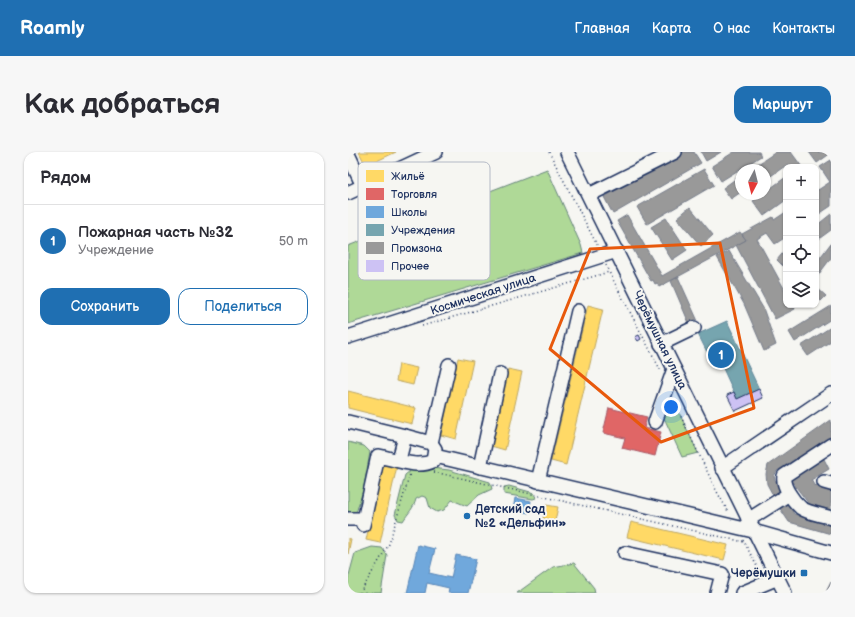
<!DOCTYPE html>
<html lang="ru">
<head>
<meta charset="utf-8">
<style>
	:root { --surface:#fff; --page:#f7f7f7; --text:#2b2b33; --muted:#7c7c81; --line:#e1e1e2; --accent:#1f6fb2 }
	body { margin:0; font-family:"Balsamiq Sans",sans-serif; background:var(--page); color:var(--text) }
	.controls { position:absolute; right:12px; top:12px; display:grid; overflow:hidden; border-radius:8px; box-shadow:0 1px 3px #0004 }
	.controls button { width:36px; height:36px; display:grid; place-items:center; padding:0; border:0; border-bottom:1px solid var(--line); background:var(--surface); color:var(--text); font:20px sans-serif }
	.compass { position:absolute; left:387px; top:12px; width:36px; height:36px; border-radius:50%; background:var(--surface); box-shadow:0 1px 3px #0004; rotate:187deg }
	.you { position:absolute; left:323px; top:255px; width:14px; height:14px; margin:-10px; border:3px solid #fff; border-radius:50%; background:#1a73e8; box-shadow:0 0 0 6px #1a73e833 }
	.badge { display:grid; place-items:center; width:26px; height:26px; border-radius:50%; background:var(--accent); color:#fff; font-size:13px; font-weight:700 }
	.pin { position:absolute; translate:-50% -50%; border:2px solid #fff; box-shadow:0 1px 4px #0006 }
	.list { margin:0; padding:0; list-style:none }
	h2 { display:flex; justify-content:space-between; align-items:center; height:52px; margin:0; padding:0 16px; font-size:17px }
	h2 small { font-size:13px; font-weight:400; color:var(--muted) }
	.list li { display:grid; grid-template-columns:26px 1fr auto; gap:12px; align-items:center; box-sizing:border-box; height:72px; padding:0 16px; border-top:1px solid var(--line) }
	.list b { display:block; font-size:15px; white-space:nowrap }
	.list p { margin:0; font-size:13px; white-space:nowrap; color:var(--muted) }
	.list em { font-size:13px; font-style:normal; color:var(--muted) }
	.actions { display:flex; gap:8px; padding:12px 16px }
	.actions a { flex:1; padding:9px 0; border:1px solid var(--accent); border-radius:12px; text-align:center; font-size:14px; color:var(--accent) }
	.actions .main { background:var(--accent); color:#fff }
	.icon { flex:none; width:22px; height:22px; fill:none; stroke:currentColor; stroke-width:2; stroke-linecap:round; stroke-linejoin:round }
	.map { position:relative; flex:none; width:483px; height:441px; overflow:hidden; border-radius:12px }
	header { display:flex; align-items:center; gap:24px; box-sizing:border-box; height:56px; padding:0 20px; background:var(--accent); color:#fff }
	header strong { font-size:19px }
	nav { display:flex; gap:22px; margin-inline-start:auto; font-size:14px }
	.intro { display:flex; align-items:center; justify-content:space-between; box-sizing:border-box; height:96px; padding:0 24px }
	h1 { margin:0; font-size:28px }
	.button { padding:10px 18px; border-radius:12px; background:var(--accent); color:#fff; font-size:14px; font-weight:700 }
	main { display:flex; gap:24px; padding:0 24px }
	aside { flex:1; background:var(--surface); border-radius:12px; box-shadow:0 1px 3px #0004 }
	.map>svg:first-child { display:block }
	.green { fill:#afd997; stroke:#65847a }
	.homes { fill:#ffd966; stroke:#bba664 }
	.shops { fill:#e06666; stroke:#a55664 }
	.schools { fill:#6fa8dc; stroke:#5684b6 }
	.public { fill:#76a5af; stroke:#5b8297 }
	.industry { fill:#999; stroke:#737987 }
	.building { fill:#cdc2f4; stroke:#1b2f5e }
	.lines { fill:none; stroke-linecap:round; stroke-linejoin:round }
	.minor-casing { stroke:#1b2f5e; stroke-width:16 }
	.path { stroke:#1b2f5e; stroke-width:1.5; stroke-dasharray:1 3; stroke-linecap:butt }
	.minor { stroke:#f6f6f2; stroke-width:13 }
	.marked { fill:none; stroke:#e8590c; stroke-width:3; stroke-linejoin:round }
	.poi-dot { fill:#1f6fb2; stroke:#f6f6f2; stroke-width:1.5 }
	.labels { text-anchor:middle; stroke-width:4; stroke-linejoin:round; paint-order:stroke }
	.street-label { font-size:12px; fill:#1b2f5e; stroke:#f6f6f2 }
	.poi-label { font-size:12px; font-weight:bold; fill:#1b2f5e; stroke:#f6f6f2; text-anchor:start }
	.key { fill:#f6f6f2; stroke:#b4bac6; stroke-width:1 }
	.key-label { font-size:11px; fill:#1b2f5e }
</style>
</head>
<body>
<header>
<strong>Roamly</strong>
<nav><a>Главная</a><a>Карта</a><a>О нас</a><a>Контакты</a></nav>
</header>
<div class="intro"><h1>Как добраться</h1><a class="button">Маршрут</a></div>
<main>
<aside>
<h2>Рядом<small></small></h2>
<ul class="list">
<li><span class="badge">1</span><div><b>Пожарная часть №32</b><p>Учреждение</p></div><em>50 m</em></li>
</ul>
<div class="actions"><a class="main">Сохранить</a><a>Поделиться</a></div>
</aside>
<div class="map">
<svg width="483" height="441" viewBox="0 0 483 441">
	<rect width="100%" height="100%" fill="#f6f6f2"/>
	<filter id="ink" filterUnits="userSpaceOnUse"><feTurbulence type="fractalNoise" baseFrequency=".025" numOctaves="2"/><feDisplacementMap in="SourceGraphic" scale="8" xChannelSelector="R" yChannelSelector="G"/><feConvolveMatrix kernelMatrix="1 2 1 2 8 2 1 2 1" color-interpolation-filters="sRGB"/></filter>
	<g filter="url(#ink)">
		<g class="green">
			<path d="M199,17L233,93L235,101L0,172V94Z"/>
			<path d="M319,235L350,301L334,305L312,257Z"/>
			<path d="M0,290L16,294L22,300L16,335L8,361L0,365Z"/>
			<path d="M75,315L101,318L142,330L144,337L131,343L119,354L104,348L96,358L89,360L82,356L79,346L74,344L68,347C66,356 60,361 55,369L50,368L47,363L57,323L63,318Z"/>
			<path d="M161,334L186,341L188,346L185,347L156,342V335Z"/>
			<path d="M24,395L34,396L39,403L33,441H0V427L7,401Z"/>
			<path d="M226,411L246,436L247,441H169L205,415Z"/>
		</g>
		<g class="homes">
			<path d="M11,0H48L18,14Z"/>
			<path d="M240,153L255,157L218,313L203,309Z"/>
			<path d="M110,206L125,209L108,287L93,283Z"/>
			<path d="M51,212L69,216L65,233L48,229Z"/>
			<path d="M160,217L174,220L157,298L143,294Z"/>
			<path d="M0,239L68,256L64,272L0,256Z"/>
			<path d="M35,310L49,314L32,391L18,388Z"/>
			<path d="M198,353L210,355L207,369L195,366Z"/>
			<path d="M283,370L380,393L376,408L279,385Z"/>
			<path d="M0,386L3,387L0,402Z"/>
		</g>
		<path class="shops" d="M261,256L299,265L296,276L313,280L307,304L274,296L277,286L255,281Z"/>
		<g class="schools">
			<path d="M167,346L183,349L181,361L165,358Z"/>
			<path d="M70,393L87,397L81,421L103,426L108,403L128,407L120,441H100L101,436L79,431L77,441H59Z"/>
		</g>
		<path class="public" d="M379,169L411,237L389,247L367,199L360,202L350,182Z"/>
		<g class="industry">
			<path d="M334,0H346L353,11L265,62L256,45Z"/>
			<path d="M353,0H373L358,9Z"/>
			<path d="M386,0H411L413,4L373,29L364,14Z"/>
			<path d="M428,0H443L454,15H442L440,12L417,28V18H401Z"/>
			<path d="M461,0H482L483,1L469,11Z"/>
			<path d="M483,8V54L468,64V36L470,38L482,30L472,15Z"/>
			<path d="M356,17L366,33L299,72L289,55Z"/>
			<path d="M393,23V40L383,47L375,36Z"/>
			<path d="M438,25V48L416,64L405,49Z"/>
			<path d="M342,55L365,83L353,94L329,66Z"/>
			<path d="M438,60V85L427,92L419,81L409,87L438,140V153H445L447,157L427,167L388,93L398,88L394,82L425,65L426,68Z"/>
			<path d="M483,62V78L468,89V74Z"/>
			<path d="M279,63L314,124L392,80L398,88L311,135L309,131L307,132L305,128L303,129L269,69Z"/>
			<path d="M318,66L339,98L324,108L303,75Z"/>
			<path d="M483,91V106L468,126V111Z"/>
			<path d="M438,97V117L429,108Z"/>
			<path d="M381,99L415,156L428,193L416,199L396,152L369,105Z"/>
			<path d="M330,125L349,167L341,171L323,129Z"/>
			<path d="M468,135L478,144L473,149L468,145Z"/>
			<path d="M483,154V167L447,190L441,180Z"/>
			<path d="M483,175V189L460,204L453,194Z"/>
			<path d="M483,268V284L429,319L426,324L427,328L434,341L426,345L419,332L418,322L420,313Z"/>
			<path d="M476,307L481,317L463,328L466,333L483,338V358L461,352L442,327Z"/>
			<path d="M437,347L446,362L483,372V382L441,370L429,352Z"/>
			<path d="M483,430V441H479V438Z"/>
		</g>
		<g class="building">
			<path d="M291,183L293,187L290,189L287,185Z"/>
			<path d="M411,237L415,246L387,259L379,243L386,240L389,247Z"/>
		</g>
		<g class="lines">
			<g class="minor-casing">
				<g id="minor">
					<path d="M219,0L437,441"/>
					<path d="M0,2L15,34"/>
					<path d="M0,41L88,0"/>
					<path d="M241,43L327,0"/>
					<path d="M0,185L269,99"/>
					<path d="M313,192L346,176"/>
					<path d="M0,270L57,284"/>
					<path d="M307,270L326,217"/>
					<path d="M83,291L101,213"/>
					<path d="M483,293L436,324C434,334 445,349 453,356C460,361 475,363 483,366"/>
					<path d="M87,304L405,379L483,401"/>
					<path d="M132,315L152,222"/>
					<path d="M374,316L483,242"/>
					<path d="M190,329L230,159"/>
					<path d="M476,330L483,332"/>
					<path d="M0,367H16"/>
					<path d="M400,368L441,342"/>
					<path d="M15,373L30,304C47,307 69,317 85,309L87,297L83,291L57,284L51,308"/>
					<path d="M277,401L374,422L369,441"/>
					<path d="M394,441L430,426"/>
				</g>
			</g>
			<g class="path">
				<path d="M201,0L249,93"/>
				<path d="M258,113L261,120"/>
				<path d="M74,174L261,120L313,219"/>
				<path d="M326,250L368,338L381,361"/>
				<path d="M86,320L396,390"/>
				<path d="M395,388L413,422"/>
				<path d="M12,441L41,392L62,322"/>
			</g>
			<use href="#minor" class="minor"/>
		</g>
	</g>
	<path class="marked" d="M372,91L406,256L313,290L202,197L242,97Z"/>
	<g class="poi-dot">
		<circle cx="119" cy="364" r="4"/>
		<rect x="452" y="417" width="8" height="8" rx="2"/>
	</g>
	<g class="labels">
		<g class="street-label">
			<text transform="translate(135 142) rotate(-18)" y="4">Космическая улица</text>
			<text transform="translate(312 188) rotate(64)" y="4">Черёмушная улица</text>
		</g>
		<g class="poi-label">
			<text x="127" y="361">Детский сад<tspan x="127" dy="14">№2 «Дельфин»</tspan></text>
			<text x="448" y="425" text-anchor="end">Черёмушки</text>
		</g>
	</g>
	<rect x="10" y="10" width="132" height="118" rx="6" class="key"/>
	<rect x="18" y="18" width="18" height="12" fill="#ffd966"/>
	<rect x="18" y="36" width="18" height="12" fill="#e06666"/>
	<rect x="18" y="54" width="18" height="12" fill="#6fa8dc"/>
	<rect x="18" y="72" width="18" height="12" fill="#76a5af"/>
	<rect x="18" y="90" width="18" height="12" fill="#999"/>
	<rect x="18" y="108" width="18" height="12" fill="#cdc2f4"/>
	<g class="key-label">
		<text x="43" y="28">Жильё</text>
		<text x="43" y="46">Торговля</text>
		<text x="43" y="64">Школы</text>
		<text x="43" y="82">Учреждения</text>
		<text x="43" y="100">Промзона</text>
		<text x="43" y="118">Прочее</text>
	</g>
</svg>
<div class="controls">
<button>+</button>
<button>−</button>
<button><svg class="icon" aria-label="locate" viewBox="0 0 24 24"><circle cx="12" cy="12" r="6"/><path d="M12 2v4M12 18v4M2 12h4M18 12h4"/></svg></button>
<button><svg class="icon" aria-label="layers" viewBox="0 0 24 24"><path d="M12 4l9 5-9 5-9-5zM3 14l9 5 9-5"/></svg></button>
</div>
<svg class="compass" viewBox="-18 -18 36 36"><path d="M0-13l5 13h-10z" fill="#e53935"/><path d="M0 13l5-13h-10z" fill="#7c7c81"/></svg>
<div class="you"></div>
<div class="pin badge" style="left:373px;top:203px">1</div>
</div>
</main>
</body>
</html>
